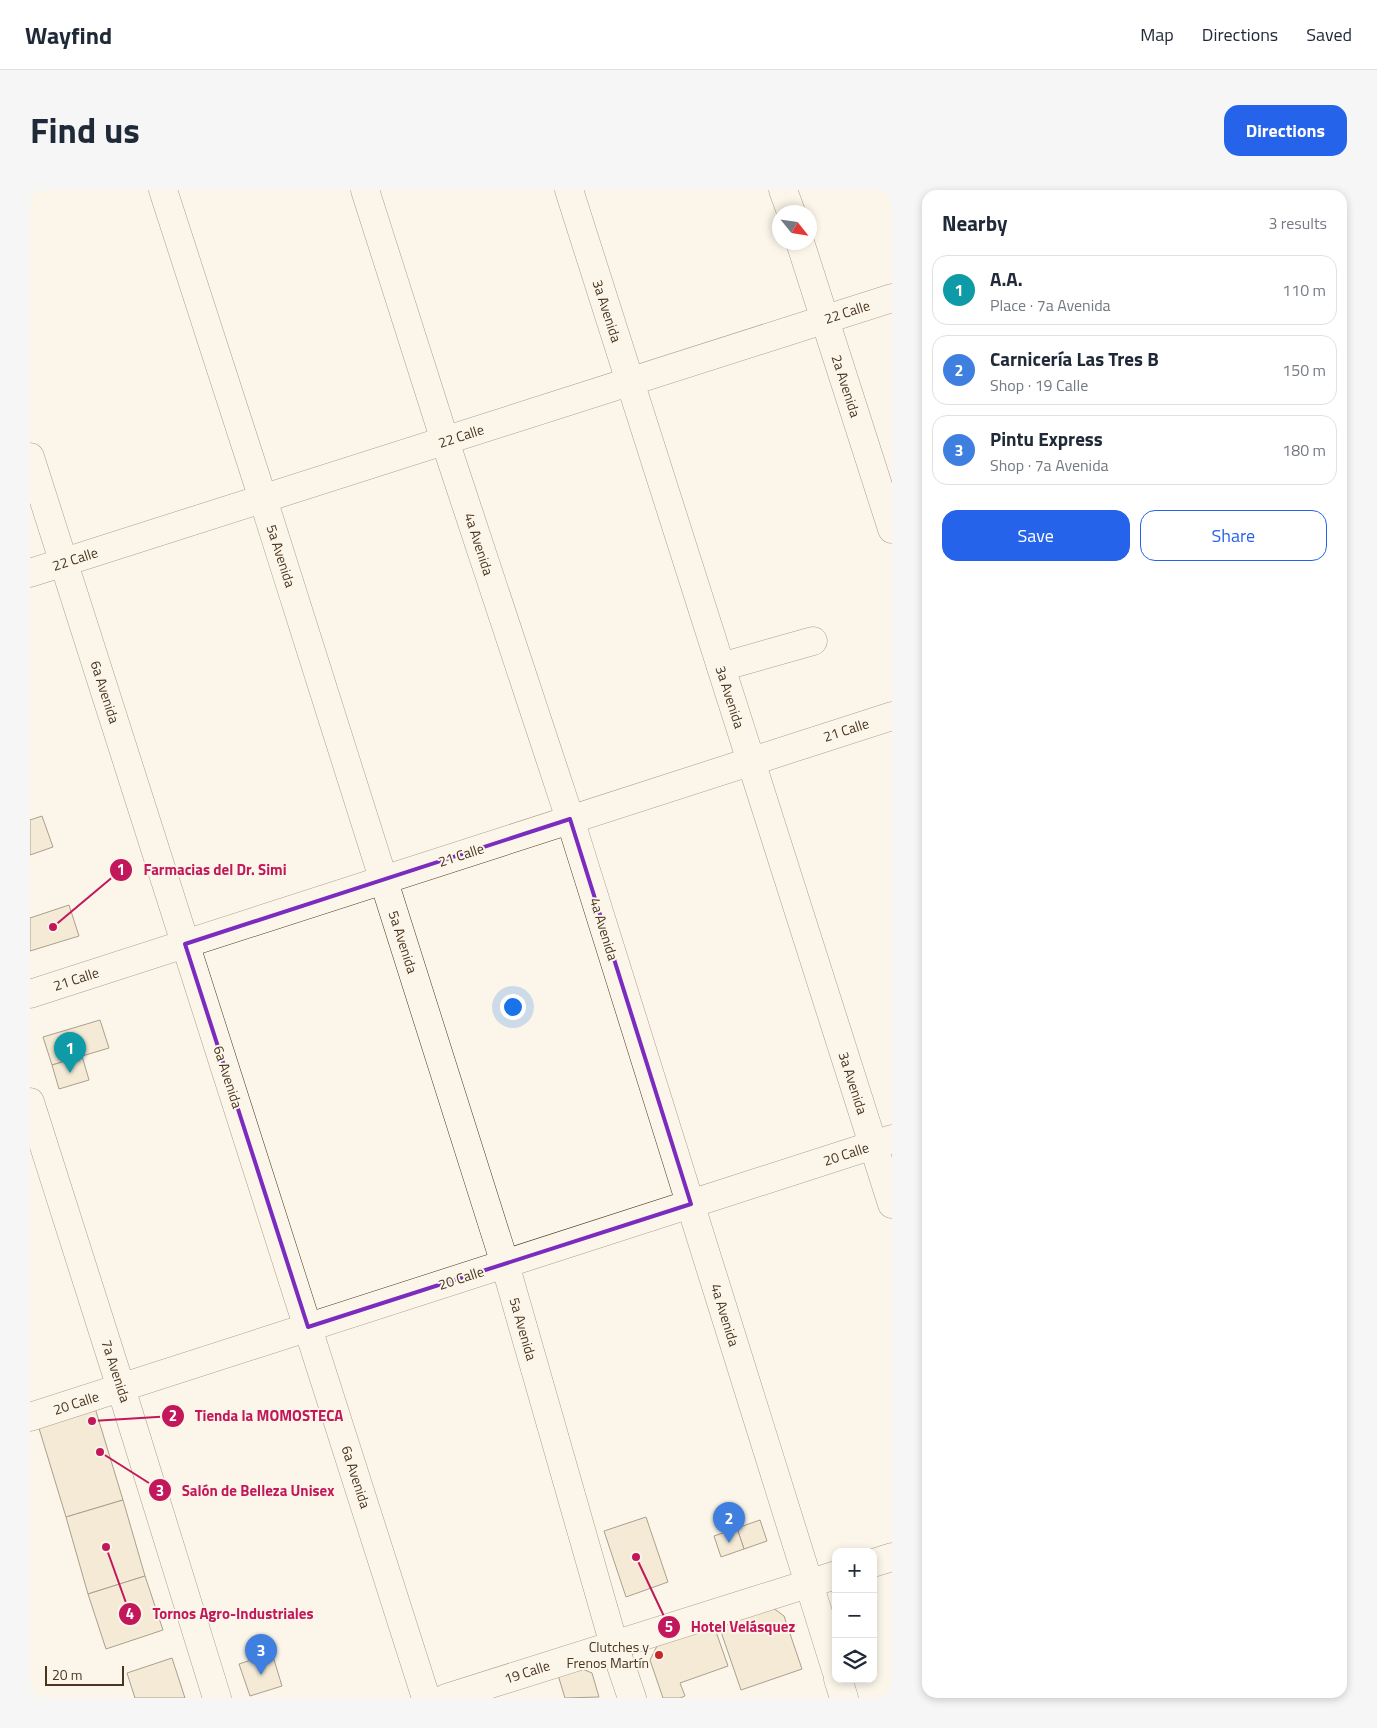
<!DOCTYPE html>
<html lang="en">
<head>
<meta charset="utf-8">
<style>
	:root { --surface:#fff; --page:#f6f6f7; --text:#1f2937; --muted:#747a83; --line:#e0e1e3; --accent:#2563eb }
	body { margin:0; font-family:"Titillium Web",sans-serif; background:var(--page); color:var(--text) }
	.controls { position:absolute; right:15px; bottom:15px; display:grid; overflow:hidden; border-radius:10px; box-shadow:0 2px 8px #0003 }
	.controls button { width:45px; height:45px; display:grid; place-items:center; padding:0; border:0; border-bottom:1px solid var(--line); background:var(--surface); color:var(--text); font:25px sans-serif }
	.compass { position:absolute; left:742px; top:15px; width:45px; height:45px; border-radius:50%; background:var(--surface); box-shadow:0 2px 8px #0003; rotate:120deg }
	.scale { position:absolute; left:15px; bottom:12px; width:79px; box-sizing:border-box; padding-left:5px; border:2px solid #4a3520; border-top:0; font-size:14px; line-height:18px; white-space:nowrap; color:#4a3520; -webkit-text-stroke:4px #fbf6e9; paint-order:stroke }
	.you { position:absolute; left:482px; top:816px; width:18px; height:18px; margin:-12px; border:4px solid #fff; border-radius:50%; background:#1a73e8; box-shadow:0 0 0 8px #1a73e833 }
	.badge { display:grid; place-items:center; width:32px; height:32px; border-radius:50%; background:var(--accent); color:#fff; font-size:16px; font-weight:700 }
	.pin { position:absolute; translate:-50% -41px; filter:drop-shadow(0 1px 2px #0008) }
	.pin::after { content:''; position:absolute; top:26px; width:18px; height:15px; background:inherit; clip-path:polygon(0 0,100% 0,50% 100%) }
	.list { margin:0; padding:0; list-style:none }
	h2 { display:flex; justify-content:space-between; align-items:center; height:65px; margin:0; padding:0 20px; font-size:21px }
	h2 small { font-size:16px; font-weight:400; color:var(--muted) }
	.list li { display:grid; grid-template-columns:32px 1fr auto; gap:15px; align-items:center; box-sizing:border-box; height:70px; margin:0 10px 10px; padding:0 10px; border:1px solid var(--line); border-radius:15px }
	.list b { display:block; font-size:19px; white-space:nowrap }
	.list p { margin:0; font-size:16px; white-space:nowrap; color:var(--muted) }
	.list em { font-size:16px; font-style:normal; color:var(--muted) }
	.actions { display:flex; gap:10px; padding:15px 20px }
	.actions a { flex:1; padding:11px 0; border:1px solid var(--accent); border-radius:15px; text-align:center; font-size:18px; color:var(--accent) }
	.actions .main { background:var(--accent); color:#fff }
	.icon { flex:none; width:28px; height:28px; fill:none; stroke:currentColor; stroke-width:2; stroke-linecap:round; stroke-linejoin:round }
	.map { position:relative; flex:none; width:862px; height:1508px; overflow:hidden; border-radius:15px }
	header { display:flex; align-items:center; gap:30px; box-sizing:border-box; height:70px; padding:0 25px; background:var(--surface); border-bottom:1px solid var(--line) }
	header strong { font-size:24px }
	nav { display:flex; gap:28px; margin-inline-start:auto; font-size:18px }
	.intro { display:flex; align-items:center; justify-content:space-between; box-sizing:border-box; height:120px; padding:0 30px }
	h1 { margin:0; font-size:35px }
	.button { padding:12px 22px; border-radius:15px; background:var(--accent); color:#fff; font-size:18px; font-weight:700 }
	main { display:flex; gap:30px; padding:0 30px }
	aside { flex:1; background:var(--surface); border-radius:15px; box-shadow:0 2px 8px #0003 }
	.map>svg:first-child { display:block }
	.building { fill:#ecdcbc; stroke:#4a3520 }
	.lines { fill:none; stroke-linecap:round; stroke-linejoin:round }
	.minor-casing { stroke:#4a3520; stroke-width:29 }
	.major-casing { stroke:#4a3520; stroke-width:29 }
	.minor { stroke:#fbf6e9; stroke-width:28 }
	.major { stroke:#fbf6e9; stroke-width:28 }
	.marked { fill:none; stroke:#7b2cbf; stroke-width:4; stroke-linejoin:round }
	.poi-dot { fill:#c62828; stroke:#fbf6e9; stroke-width:2 }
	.labels { text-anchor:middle; stroke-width:4; stroke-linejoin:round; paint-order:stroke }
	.street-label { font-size:14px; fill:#4a3520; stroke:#fbf6e9 }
	.poi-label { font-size:14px; fill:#4a3520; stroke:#fbf6e9; text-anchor:end }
	.leader { fill:none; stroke:#c2185b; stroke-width:2 }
	.callout-dot { fill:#c2185b; stroke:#fbf6e9; stroke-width:2 }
	.mark-label { font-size:15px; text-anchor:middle; font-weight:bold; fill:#fff }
	.callout-label { font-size:15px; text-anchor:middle; font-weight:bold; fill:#c2185b; stroke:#fbf6e9; stroke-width:4; stroke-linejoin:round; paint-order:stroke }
</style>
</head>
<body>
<header>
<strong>Wayfind</strong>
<nav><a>Map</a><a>Directions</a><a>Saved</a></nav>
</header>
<div class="intro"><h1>Find us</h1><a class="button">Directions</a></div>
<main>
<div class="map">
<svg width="862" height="1508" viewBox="0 0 862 1508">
	<rect width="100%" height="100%" fill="#fbf6e9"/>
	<g class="building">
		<path d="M12,626L23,657L0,665V630Z"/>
		<path d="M39,715L49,746L0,761V728Z"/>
		<path d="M70,830L79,858L22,875L13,847Z"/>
		<path d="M52,866L59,890L29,899L22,875Z"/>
		<path d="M65,1218L93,1310L36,1327L8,1235Z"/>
		<path d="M93,1310L115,1386L58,1404L36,1327Z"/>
		<path d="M616,1327L638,1392L596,1407L574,1341Z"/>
		<path d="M730,1330L737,1351L714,1359L707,1338Z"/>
		<path d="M707,1338L714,1359L691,1367L684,1346Z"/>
		<path d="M115,1386L133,1440L76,1459L58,1404Z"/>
		<path d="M742,1417L754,1426L772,1479L711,1500L689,1436Z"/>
		<path d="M684,1436L698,1476L650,1493L655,1506L650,1508H633L620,1470L627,1456Z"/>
		<path d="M242,1463L252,1496L220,1506L209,1474Z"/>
		<path d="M142,1468L155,1508H105L97,1483Z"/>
		<path d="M550,1478L562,1483L569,1507L535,1508L528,1485Z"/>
	</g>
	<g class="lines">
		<g class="minor-casing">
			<g id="minor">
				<path d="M133,0L233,309L475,1074L584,1455L602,1508"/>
				<path d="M335,0L415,251L540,629L806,1480"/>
				<path d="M539,0L862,1014"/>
				<path d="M753,0L761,22"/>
				<path d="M770,52L862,339"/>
				<path d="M0,267L396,1508"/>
				<path d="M0,383L862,108"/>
				<path d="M691,477L783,451"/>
				<path d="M0,804L862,526"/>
				<path d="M0,1227L862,949"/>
				<path d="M843,1373L862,1367"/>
				<path d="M808,1489L814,1508"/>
				<path d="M416,1508L806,1385"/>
			</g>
		</g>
		<g class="major-casing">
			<path id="major" d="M0,912L91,1198L187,1508"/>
		</g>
		<use href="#minor" class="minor"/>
		<use href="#major" class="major"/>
	</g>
	<path d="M0 0H862V1508H0ZM540,629L661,1014L278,1137L155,754Z" fill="#fbf6e9" fill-opacity=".55" fill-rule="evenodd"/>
	<path class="marked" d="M540,629L661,1014L278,1137L155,754Z"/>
	<circle class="poi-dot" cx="629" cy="1465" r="5"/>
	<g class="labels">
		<g class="street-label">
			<text transform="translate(577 121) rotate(72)" y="5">3a Avenida</text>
			<text transform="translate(817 122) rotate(-18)" y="5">22 Calle</text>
			<text transform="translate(816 196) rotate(72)" y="5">2a Avenida</text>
			<text transform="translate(431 246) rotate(-18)" y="5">22 Calle</text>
			<text transform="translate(449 354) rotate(72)" y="5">4a Avenida</text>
			<text transform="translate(251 366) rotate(72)" y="5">5a Avenida</text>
			<text transform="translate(45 369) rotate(-18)" y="5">22 Calle</text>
			<text transform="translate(75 502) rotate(72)" y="5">6a Avenida</text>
			<text transform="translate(700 507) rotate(72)" y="5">3a Avenida</text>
			<text transform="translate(816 540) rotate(-18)" y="5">21 Calle</text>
			<text transform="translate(431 665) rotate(-18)" y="5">21 Calle</text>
			<text transform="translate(574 739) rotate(73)" y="5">4a Avenida</text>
			<text transform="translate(373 752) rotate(72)" y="5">5a Avenida</text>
			<text transform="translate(46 789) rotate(-18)" y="5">21 Calle</text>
			<text transform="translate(198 887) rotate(72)" y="5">6a Avenida</text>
			<text transform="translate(823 893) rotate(72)" y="5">3a Avenida</text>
			<text transform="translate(816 964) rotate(-18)" y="5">20 Calle</text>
			<text transform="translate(431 1088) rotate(-18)" y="5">20 Calle</text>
			<text transform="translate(695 1125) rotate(73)" y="5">4a Avenida</text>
			<text transform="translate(493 1139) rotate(74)" y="5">5a Avenida</text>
			<text transform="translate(86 1181) rotate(72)" y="5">7a Avenida</text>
			<text transform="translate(46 1213) rotate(-18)" y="5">20 Calle</text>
			<text transform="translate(326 1287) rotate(72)" y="5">6a Avenida</text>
			<text transform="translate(497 1482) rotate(-18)" y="5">19 Calle</text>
		</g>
		<g class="poi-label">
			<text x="619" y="1462">Clutches y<tspan x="619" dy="16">Frenos Martín</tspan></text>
		</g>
	</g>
	<path class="leader" d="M23 737L91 680M62 1231L143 1226M70 1262L130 1300M76 1357L100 1424M606 1367L639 1437"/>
	<g class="callout-dot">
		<circle cx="23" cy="737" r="5"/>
		<circle cx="62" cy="1231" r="5"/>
		<circle cx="70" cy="1262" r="5"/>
		<circle cx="76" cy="1357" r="5"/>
		<circle cx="606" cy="1367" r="5"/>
		<circle cx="91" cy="680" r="12"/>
		<circle cx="143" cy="1226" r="12"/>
		<circle cx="130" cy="1300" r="12"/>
		<circle cx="100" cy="1424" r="12"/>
		<circle cx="639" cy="1437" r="12"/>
	</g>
	<g class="mark-label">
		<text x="91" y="685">1</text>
		<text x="143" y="1231">2</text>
		<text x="130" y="1306">3</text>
		<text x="100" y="1429">4</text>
		<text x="639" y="1442">5</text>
	</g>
	<g class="callout-label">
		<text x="185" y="685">Farmacias del Dr. Simi</text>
		<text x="239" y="1231">Tienda la MOMOSTECA</text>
		<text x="228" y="1306">Salón de Belleza Unisex</text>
		<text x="203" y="1429">Tornos Agro-Industriales</text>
		<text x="713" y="1442">Hotel Velásquez</text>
	</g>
</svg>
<div class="controls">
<button>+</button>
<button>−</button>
<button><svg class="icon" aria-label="layers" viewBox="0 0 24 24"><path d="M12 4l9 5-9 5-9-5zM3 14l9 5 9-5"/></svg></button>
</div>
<svg class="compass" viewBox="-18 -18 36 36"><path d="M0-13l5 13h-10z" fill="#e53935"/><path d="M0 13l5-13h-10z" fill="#747a83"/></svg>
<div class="scale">20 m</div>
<div class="you"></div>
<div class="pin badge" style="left:40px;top:883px;background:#0f9aa8">1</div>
<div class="pin badge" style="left:699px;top:1353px;background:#3f7fe0">2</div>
<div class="pin badge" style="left:231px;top:1485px;background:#3f7fe0">3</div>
</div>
<aside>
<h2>Nearby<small>3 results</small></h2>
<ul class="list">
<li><span class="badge" style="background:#0f9aa8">1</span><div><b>A.A.</b><p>Place · 7a Avenida</p></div><em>110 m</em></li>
<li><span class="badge" style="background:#3f7fe0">2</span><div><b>Carnicería Las Tres B</b><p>Shop · 19 Calle</p></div><em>150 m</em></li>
<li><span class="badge" style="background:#3f7fe0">3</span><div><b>Pintu Express</b><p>Shop · 7a Avenida</p></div><em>180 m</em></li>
</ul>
<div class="actions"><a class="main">Save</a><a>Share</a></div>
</aside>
</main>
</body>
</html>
